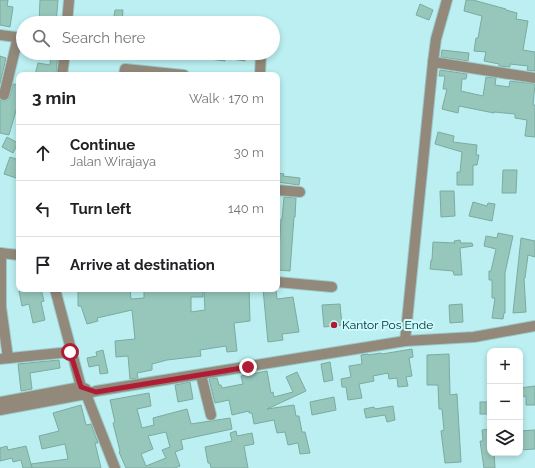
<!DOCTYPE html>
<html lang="en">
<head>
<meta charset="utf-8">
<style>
	:root { --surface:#fff; --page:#f6f6f6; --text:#202124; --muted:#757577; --line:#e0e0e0 }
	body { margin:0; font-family:Raleway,sans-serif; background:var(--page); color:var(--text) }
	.controls { position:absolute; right:12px; bottom:12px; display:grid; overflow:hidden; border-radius:8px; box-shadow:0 2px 6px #0003 }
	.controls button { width:36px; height:36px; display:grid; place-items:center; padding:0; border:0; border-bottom:1px solid var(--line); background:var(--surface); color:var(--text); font:20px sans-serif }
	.stop { position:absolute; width:12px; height:12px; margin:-9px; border:3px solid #b01c36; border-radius:50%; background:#fff }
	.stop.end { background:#b01c36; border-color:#fff; box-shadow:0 1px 4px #0008 }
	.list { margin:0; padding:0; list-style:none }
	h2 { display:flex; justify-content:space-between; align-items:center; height:52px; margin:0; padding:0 16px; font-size:17px }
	h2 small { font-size:13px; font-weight:400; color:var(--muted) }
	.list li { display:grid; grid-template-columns:26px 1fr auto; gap:12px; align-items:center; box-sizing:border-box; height:56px; padding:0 16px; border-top:1px solid var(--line) }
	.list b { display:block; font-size:15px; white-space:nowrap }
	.list p { margin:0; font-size:13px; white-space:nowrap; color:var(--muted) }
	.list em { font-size:13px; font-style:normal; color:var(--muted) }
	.icon { flex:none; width:22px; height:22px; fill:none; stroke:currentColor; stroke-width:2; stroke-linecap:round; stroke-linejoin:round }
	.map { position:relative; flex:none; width:535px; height:468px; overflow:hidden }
	.search { position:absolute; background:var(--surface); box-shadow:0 2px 6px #0003; left:16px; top:16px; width:264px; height:44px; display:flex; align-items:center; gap:10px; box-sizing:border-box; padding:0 14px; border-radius:22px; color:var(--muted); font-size:15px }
	.panel { position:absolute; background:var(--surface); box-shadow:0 2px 6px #0003; left:16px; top:72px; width:264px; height:220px; border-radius:8px }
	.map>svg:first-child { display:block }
	.building { fill:#97c7bb; stroke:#7baba0; fill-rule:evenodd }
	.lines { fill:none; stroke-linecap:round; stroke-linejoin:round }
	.minor-casing { stroke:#9ccacc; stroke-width:12 }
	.minor { stroke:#92897a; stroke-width:10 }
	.route { stroke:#b01c36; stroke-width:5 }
	.poi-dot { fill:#b01c36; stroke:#c8fcfe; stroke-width:1.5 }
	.labels { text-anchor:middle; stroke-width:4; stroke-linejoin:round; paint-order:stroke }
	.poi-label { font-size:12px; fill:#0c2122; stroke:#c8fcfe; text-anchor:start }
</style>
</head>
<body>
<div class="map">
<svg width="535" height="468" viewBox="0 0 535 468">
	<rect width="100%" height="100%" fill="#bbeff1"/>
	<g class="building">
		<path d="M0,0H8L7,6L13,7L10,27L0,25Z"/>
		<path d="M40,0H58L56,23H39Z"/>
		<path d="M466,0H473L506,9V10L517,13L516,19L528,21L523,50L535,52V71L527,70L528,66L510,64V67L499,66V64L484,61L486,52L474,51L476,38H478L482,16L464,11Z"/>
		<path d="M420,4L433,10L429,20L416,15Z"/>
		<path d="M115,10H123L122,23H113Z"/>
		<path d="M442,50L469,53L468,61L441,57Z"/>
		<path d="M51,53H58L56,75H35L38,63L50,65Z"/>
		<path d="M194,53H246L245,61L225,58V61L194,57Z"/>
		<path d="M0,56L6,58L0,84Z"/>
		<path d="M440,70L467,74L466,79H462L461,91L483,96L486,77L496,78L495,85L509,87L510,81L535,84L533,105H535V137L525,136L527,120L515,118V114L494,112V113L459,106L458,113L442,109L447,89H443L445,76H439Z"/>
		<path d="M13,84L19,85V107H17L9,135L0,133V100L5,101L9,99Z"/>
		<path d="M438,132L454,136L453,142L477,145L476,155H479L477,165H473V185H457V172H460L462,152L435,144Z"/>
		<path d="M7,137L18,143L13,153L2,147Z"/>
		<path d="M10,157L19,160V179L4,174Z"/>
		<path d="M503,170H517L516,193H502Z"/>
		<path d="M277,173L284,174L283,176L300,178L299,185L277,182Z"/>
		<path d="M440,191H454L455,216L441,217Z"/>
		<path d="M284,197L296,198L295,217H294L290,271L278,270L281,219H282Z"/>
		<path d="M473,202L487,206L488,203L495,204L492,221L469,216Z"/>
		<path d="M498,233L513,236L505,273V313H504L503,319L492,318L495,298H492V280H489V271H491L496,249L484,246L486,236L497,238Z"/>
		<path d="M521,238L535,241V257L528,255L525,278H524L526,312L513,313Z"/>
		<path d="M460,240L461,243H472L473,246L460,248L462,275H454L453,271L430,269L431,260H432L433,242L455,243L454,241Z"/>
		<path d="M28,289H41L44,301L41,302L45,320L33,323L29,304L22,306L19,291Z"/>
		<path d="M78,289H98V290L130,289L131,299L144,298V289H168V291L203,289V297H191V312L205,310L204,291L249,289L250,321L234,323L237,351L227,352L226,346L200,350L201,356L167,360L152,364V370L137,373L138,378L130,379L128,356L116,357L115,341L135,339L132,310L97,318L98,321L87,324L81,306H78Z"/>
		<path d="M263,289H276L277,299L293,297L299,332L282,334L283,340L268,342Z"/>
		<path d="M340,304L342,325L324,327L322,305Z"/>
		<path d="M462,304L463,322L450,323L449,305Z"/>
		<path d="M412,349L413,357L409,358L412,376L406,377L408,386L398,387L397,378L389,379L388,373L373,376L374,381L359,384L362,398L348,400L346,387H342L341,379L351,377L349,366L362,364L361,355L368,354V355L381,353L382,354Z"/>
		<path d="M103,350L108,373L100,374L99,365L89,367L87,358L97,356L96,352Z"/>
		<path d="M449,354L450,395L457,394L461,462L445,463L441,431L444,430L442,409H439L438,385H427V355Z"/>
		<path d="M59,360L60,368L30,373L32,389L21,391L18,364Z"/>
		<path d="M330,362L333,380L324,382L321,364Z"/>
		<path d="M267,371L271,393L273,392L274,397L293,392L286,377L297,372L306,391L267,409L294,405L296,416H299L302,432H305L310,453L300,454L298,443L288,445L285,432L277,433L274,420L254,424L252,413H249V411L232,415L229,400L215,403L209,379L217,378L219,385H221L222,388L243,384L241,376Z"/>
		<path d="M190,382L193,399L178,402L175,385Z"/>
		<path d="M535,386V405H526V396L520,397V388Z"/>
		<path d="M149,393L151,406L137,409L142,428L154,425L153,418L187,409L191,424L230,418L232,429L181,440L183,449L175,452L180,466L175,468H126L119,452L120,451L113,423L115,422L110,400ZM166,432L170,447L162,450L166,458L146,466L141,454L153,449L148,436Z"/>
		<path d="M334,397L336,410L312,415L310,402Z"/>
		<rect x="480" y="402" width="10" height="12"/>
		<path d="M81,405L86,425L91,424L98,443H95L101,468H32L31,464L68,459L65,444L42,449L39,436L59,431L53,413Z"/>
		<path d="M393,406L395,420L387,422L385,415L366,418L364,409L374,407L375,409Z"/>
		<path d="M490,429V453H494L495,468H484L480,441H483L482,430Z"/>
		<path d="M535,430V449L520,450V431Z"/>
		<path d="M236,431L237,436L252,433L254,444L244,446L248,468H211L210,463H208L205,447L232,441L230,433Z"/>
		<path d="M7,446L8,450L26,446L32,468H23L21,460L13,462L12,458L0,461V448Z"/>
	</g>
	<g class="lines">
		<g class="minor-casing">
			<g id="minor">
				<path d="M67,23L69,0"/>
				<path d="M0,35L23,38"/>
				<path d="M433,62L535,78"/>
				<path d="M62,75L65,53"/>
				<path d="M124,75L125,69L184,75"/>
				<path d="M260,75L261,53"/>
				<path d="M4,95L18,37"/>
				<path d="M277,190L300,192"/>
				<path d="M0,253L19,255"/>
				<path d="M1,253V307L8,358"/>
				<path d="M277,282L332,287"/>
				<path d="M55,289L81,387L86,394L115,468"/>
				<path d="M405,341L433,62L436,39L447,0"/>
				<path d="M0,359L70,352"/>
				<path d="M201,375L211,415"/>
				<path d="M0,402L81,387L86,389"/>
				<path d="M0,410L86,394L96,391L405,341L474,337L535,326"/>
			</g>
		</g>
		<use href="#minor" class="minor"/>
	</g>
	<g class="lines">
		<path class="route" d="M70,352L81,387L96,392L248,367"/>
	</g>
	<circle class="poi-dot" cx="334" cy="325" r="4"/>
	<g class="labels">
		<g class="poi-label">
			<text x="342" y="329">Kantor Pos Ende</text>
		</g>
	</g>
</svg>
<div class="controls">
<button>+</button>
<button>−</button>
<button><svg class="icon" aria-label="layers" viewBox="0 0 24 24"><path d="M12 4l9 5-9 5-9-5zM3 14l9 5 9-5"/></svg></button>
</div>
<div class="stop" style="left:70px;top:352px"></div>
<div class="stop end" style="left:248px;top:367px"></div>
<div class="search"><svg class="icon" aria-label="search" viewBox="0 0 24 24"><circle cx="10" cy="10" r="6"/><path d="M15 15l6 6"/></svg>Search here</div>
<section class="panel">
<h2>3 min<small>Walk · 170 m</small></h2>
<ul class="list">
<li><svg class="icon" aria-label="ahead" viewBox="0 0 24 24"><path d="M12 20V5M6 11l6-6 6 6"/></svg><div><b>Continue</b><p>Jalan Wirajaya</p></div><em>30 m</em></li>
<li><svg class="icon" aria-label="left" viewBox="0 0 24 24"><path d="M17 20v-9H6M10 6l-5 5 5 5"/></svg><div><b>Turn left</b></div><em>140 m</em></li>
<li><svg class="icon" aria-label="arrive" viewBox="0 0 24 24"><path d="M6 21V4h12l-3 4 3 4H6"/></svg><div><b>Arrive at destination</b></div></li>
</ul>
</section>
</div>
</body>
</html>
